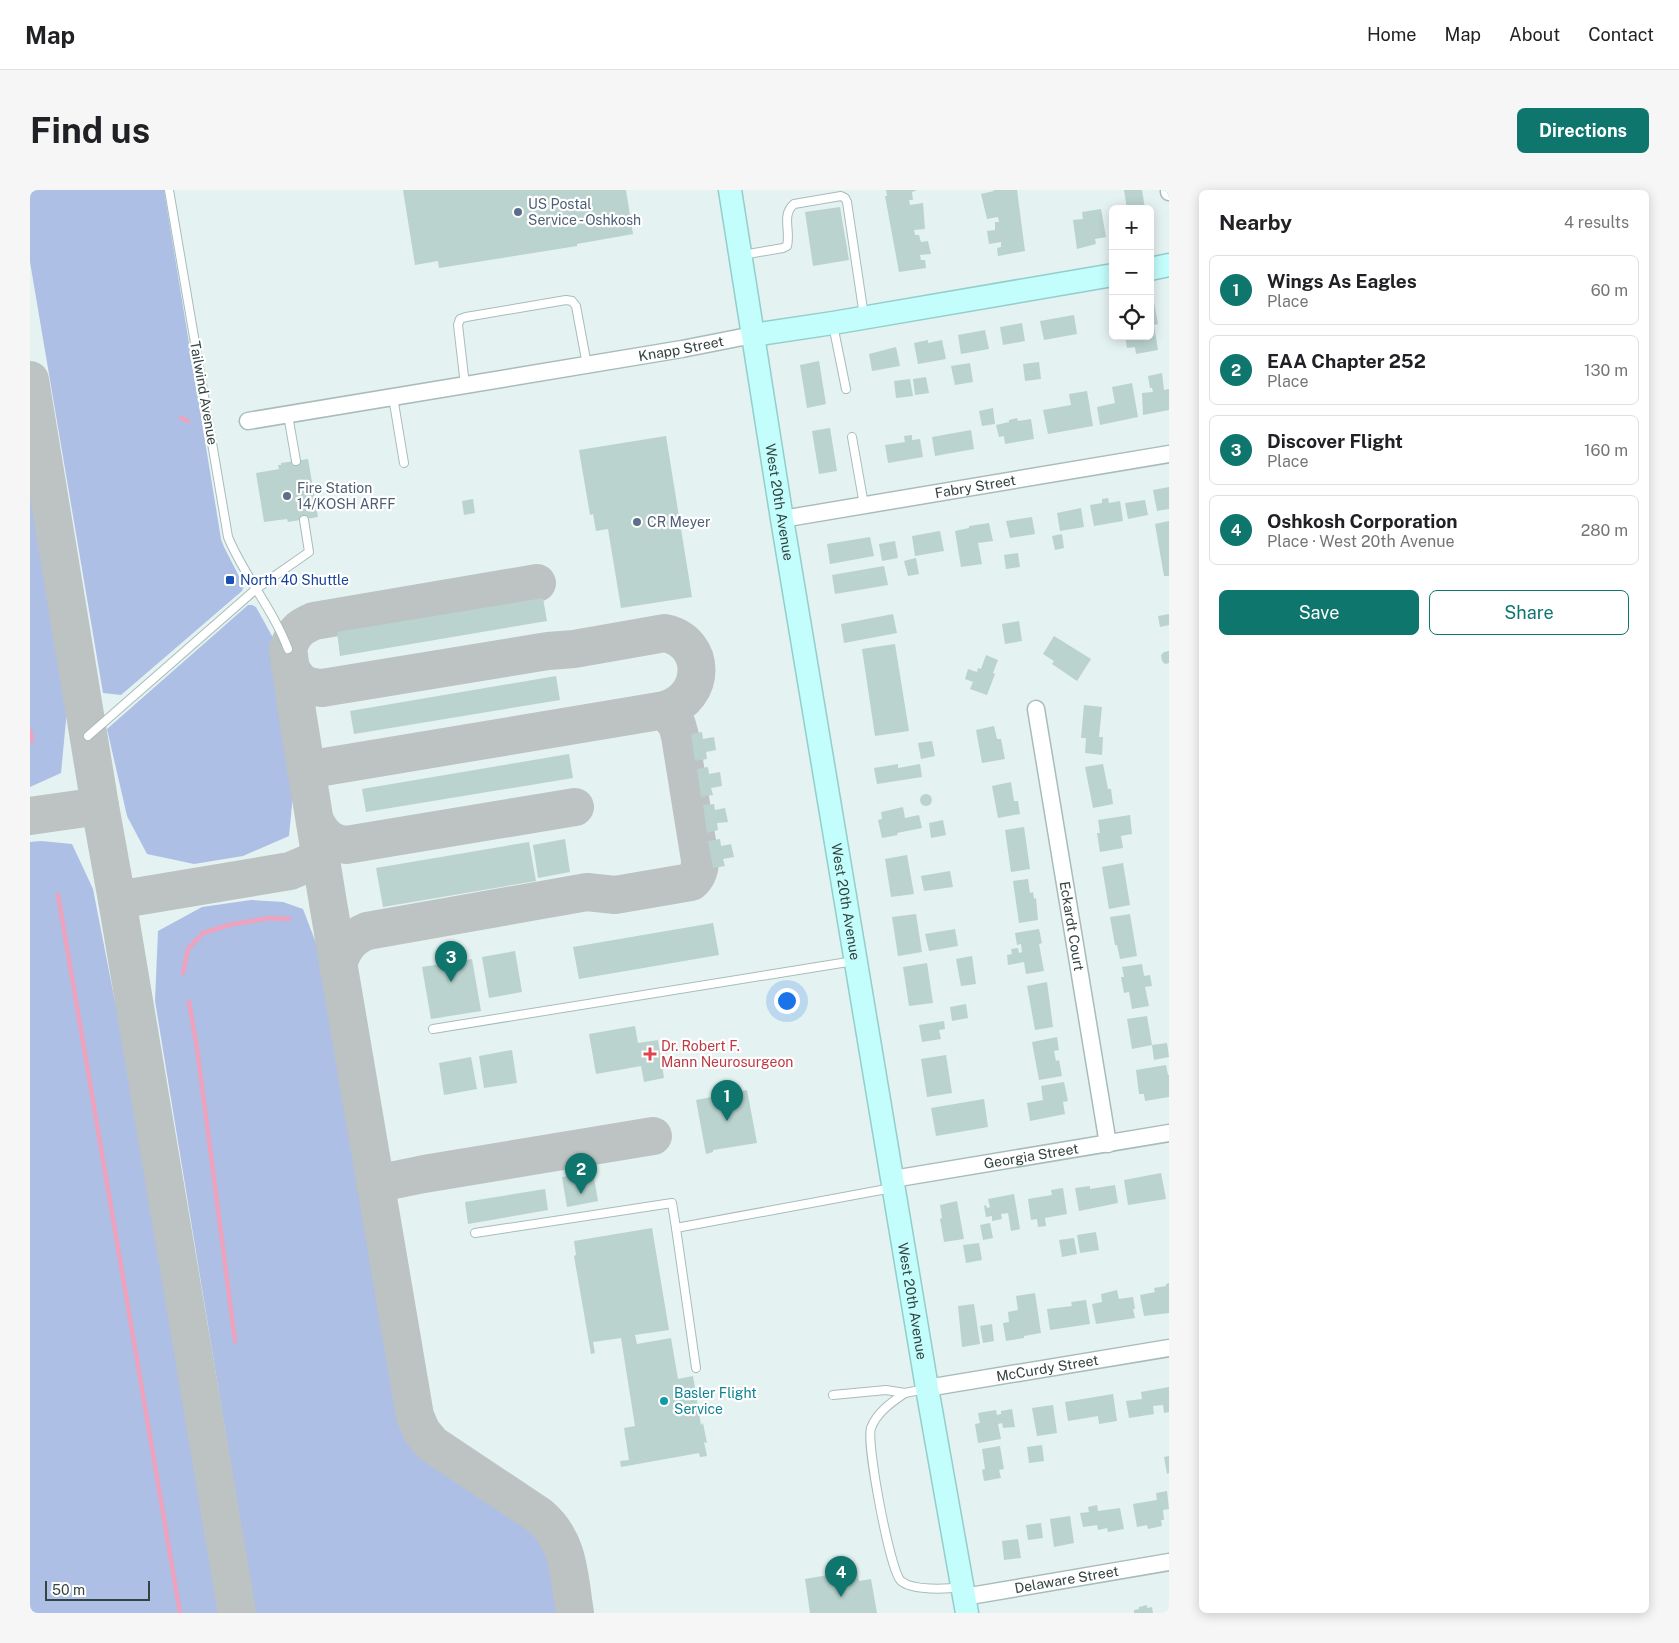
<!DOCTYPE html>
<html lang="en">
<head>
<meta charset="utf-8">
<style>
	:root { --surface:#fff; --page:#f6f6f6; --text:#202124; --muted:#757577; --line:#e0e0e0; --accent:#0f766e }
	body { margin:0; font-family:"Public Sans",sans-serif; background:var(--page); color:var(--text) }
	.controls { position:absolute; right:15px; top:15px; display:grid; overflow:hidden; border-radius:8px; box-shadow:0 2px 12px #0003 }
	.controls button { width:45px; height:45px; display:grid; place-items:center; padding:0; border:0; border-bottom:1px solid var(--line); background:var(--surface); color:var(--text); font:25px sans-serif }
	.scale { position:absolute; left:15px; bottom:12px; width:105px; box-sizing:border-box; padding-left:5px; border:2px solid #344441; border-top:0; font-size:14px; line-height:18px; white-space:nowrap; color:#344441; -webkit-text-stroke:4px #fff; paint-order:stroke }
	.you { position:absolute; left:756px; top:810px; width:18px; height:18px; margin:-12px; border:4px solid #fff; border-radius:50%; background:#1a73e8; box-shadow:0 0 0 8px #1a73e833 }
	.badge { display:grid; place-items:center; width:32px; height:32px; border-radius:50%; background:var(--accent); color:#fff; font-size:16px; font-weight:700 }
	.pin { position:absolute; translate:-50% -41px; filter:drop-shadow(0 1px 2px #0008) }
	.pin::after { content:''; position:absolute; top:26px; width:18px; height:15px; background:inherit; clip-path:polygon(0 0,100% 0,50% 100%) }
	.list { margin:0; padding:0; list-style:none }
	h2 { display:flex; justify-content:space-between; align-items:center; height:65px; margin:0; padding:0 20px; font-size:21px }
	h2 small { font-size:16px; font-weight:400; color:var(--muted) }
	.list li { display:grid; grid-template-columns:32px 1fr auto; gap:15px; align-items:center; box-sizing:border-box; height:70px; margin:0 10px 10px; padding:0 10px; border:1px solid var(--line); border-radius:8px }
	.list b { display:block; font-size:19px; white-space:nowrap }
	.list p { margin:0; font-size:16px; white-space:nowrap; color:var(--muted) }
	.list em { font-size:16px; font-style:normal; color:var(--muted) }
	.actions { display:flex; gap:10px; padding:15px 20px }
	.actions a { flex:1; padding:11px 0; border:1px solid var(--accent); border-radius:8px; text-align:center; font-size:18px; color:var(--accent) }
	.actions .main { background:var(--accent); color:#fff }
	.icon { flex:none; width:28px; height:28px; fill:none; stroke:currentColor; stroke-width:2; stroke-linecap:round; stroke-linejoin:round }
	.map { position:relative; flex:none; width:1139px; height:1423px; overflow:hidden; border-radius:8px }
	header { display:flex; align-items:center; gap:30px; box-sizing:border-box; height:70px; padding:0 25px; background:var(--surface); border-bottom:1px solid var(--line) }
	header strong { font-size:24px }
	nav { display:flex; gap:28px; margin-inline-start:auto; font-size:18px }
	.intro { display:flex; align-items:center; justify-content:space-between; box-sizing:border-box; height:120px; padding:0 30px }
	h1 { margin:0; font-size:35px }
	.button { padding:12px 22px; border-radius:8px; background:var(--accent); color:#fff; font-size:18px; font-weight:700 }
	main { display:flex; gap:30px; padding:0 30px }
	aside { flex:1; background:var(--surface); border-radius:8px; box-shadow:0 2px 12px #0003 }
	.map>svg:first-child { display:block }
	.green { fill:#aebfe5 }
	.lines { fill:none; stroke-linecap:round; stroke-linejoin:round }
	.stream { stroke:#eda2bd; stroke-width:4.5 }
	.taxiway { stroke:#bcc3c2; stroke-width:38 }
	.building { fill:#bad3cf }
	.lane-casing { stroke:#a7bdba; stroke-width:10 }
	.street-casing { stroke:#a7bdba; stroke-width:19 }
	.secondary-casing { stroke:#93cdcc; stroke-width:25 }
	.lane { stroke:#fff; stroke-width:8 }
	.street { stroke:#fff; stroke-width:16 }
	.secondary { stroke:#c3fdfc; stroke-width:22 }
	.service-dot { fill:#5c6f8a; stroke:#fff; stroke-width:2 }
	.transit-dot { fill:#1a4fb4; stroke:#fff; stroke-width:2 }
	.health-dot { fill:#e0444e; stroke:#fff; stroke-width:2 }
	.culture-dot { fill:#0f9aa8; stroke:#fff; stroke-width:2 }
	.labels { text-anchor:middle; stroke-width:4.5; stroke-linejoin:round; paint-order:stroke }
	.service-label { font-size:14px; fill:#4e5e75; stroke:#fff; text-anchor:start }
	.street-label { font-size:14px; fill:#344441; stroke:#fff }
	.transit-label { font-size:14px; fill:#164399; stroke:#fff; text-anchor:start }
	.health-label { font-size:14px; fill:#be3a42; stroke:#fff; text-anchor:start }
	.culture-label { font-size:14px; fill:#0d838f; stroke:#fff; text-anchor:start }
</style>
</head>
<body>
<header>
<strong>Map</strong>
<nav><a>Home</a><a>Map</a><a>About</a><a>Contact</a></nav>
</header>
<div class="intro"><h1>Find us</h1><a class="button">Directions</a></div>
<main>
<div class="map">
<svg width="1139" height="1423" viewBox="0 0 1139 1423">
	<rect width="100%" height="100%" fill="#e4f2f1"/>
	<g class="green">
		<path d="M0,0H134L191,349L194,357L214,396L212,401L91,505L73,503L0,72Z"/>
		<path d="M0,295L37,520L31,583L0,597Z"/>
		<path d="M218,415H222L226,417L242,446L246,461L264,594L259,646L213,666L164,674L117,664L97,626L77,539Z"/>
		<path d="M11,651L42,654L63,699L85,812H88L189,1423H0V652Z"/>
		<path d="M221,710L253,712L273,719L291,766L307,825L373,1222C376,1235 381,1247 391,1257L498,1332C523,1355 523,1391 528,1423H225L125,811L128,741L172,717Z"/>
	</g>
	<g class="lines">
		<g class="stream">
			<path d="M151,228L158,231"/>
			<path d="M0,540L2,551"/>
			<path d="M28,705L150,1423"/>
			<path d="M153,783L158,759L173,743L199,735L239,728L259,729"/>
			<path d="M159,812L167,858L205,1151"/>
		</g>
		<g class="taxiway">
			<path d="M0,190L70,616L87,710L207,1423"/>
			<path d="M507,393L284,431C269,437 263,443 258,459L268,528L298,713L385,1226L392,1242L402,1254L510,1326C540,1352 539,1387 545,1423"/>
			<path d="M260,477C269,493 275,497 292,498L518,461L544,459L635,443C677,452 677,507 635,520L276,580"/>
			<path d="M0,626L70,616"/>
			<path d="M285,631C292,645 300,653 316,655L545,617"/>
			<path d="M87,710L260,681L291,668"/>
			<path d="M308,775C313,758 320,748 337,741L557,702L585,705L661,692C668,686 670,680 670,670L650,546L647,535L635,520"/>
			<path d="M345,994L394,984L623,946"/>
		</g>
	</g>
	<g class="building">
		<path d="M373,0H596L603,44L547,54V56L409,78L408,71L385,75Z"/>
		<path d="M856,0H887L882,2L883,10H879L880,15L893,13L895,39L884,40L885,45H889L891,52L898,51L901,64L890,65L891,70H895L896,78L869,82L855,6H857Z"/>
		<path d="M963,0H987L995,61L968,66L967,58L971,57V52L959,54L957,41L965,40V32H969L968,27L957,29L951,4L964,1Z"/>
		<path d="M1094,0H1112L1115,19H1097Z"/>
		<path d="M810,17L819,70L783,76L775,22Z"/>
		<path d="M1071,19L1076,47L1065,49L1066,54L1047,59L1043,30L1053,29L1052,22Z"/>
		<path d="M1120,112H1124L1128,134L1124,135L1128,160L1106,164L1105,157L1097,158L1095,146H1120Z"/>
		<path d="M1044,125L1047,144L1014,150L1010,131Z"/>
		<path d="M992,133L995,151L973,155L970,137Z"/>
		<path d="M955,140L959,159L931,164L928,145Z"/>
		<path d="M898,150V153L912,150L916,169L888,174L884,153Z"/>
		<path d="M866,157L870,176L842,181L839,164Z"/>
		<path d="M789,171L796,214L777,218L770,175Z"/>
		<path d="M1009,172L1011,189L995,191L993,174Z"/>
		<path d="M940,173L943,192L925,195L921,176Z"/>
		<path d="M1132,183L1134,200L1139,199V220L1113,225L1112,203L1123,202L1122,198H1120L1118,186Z"/>
		<path d="M896,187L899,203L885,205L883,189Z"/>
		<path d="M880,189L883,206L866,208L864,191Z"/>
		<path d="M1102,193L1108,227L1070,235L1067,217L1085,213L1082,197Z"/>
		<path d="M1057,201L1063,236L1018,244L1013,220L1041,215L1039,204Z"/>
		<path d="M963,218L965,234L952,236L949,221Z"/>
		<path d="M987,228L988,231L1001,229L1004,249L975,254L974,246L969,247L966,235L979,232V230Z"/>
		<path d="M800,238L807,281L789,284L782,241Z"/>
		<path d="M941,240L944,259L905,266L902,247Z"/>
		<path d="M882,245V250L890,249L893,267L858,273L855,255L875,252L874,246Z"/>
		<path d="M636,246L662,407L591,418L578,339L566,341L563,324L560,325L549,260Z"/>
		<path d="M278,269L288,327L258,332L257,329L234,332L226,283L249,279L248,275H251V273Z"/>
		<path d="M1139,297V319L1127,321L1123,300Z"/>
		<path d="M1078,308L1079,313L1090,311L1093,331L1064,336L1060,315L1072,313V309Z"/>
		<path d="M443,309L445,323L434,325L432,311Z"/>
		<path d="M1115,310L1118,325L1098,329L1095,313Z"/>
		<path d="M1051,318L1054,337L1030,341L1027,323Z"/>
		<path d="M1002,327L1005,344L980,348L976,331Z"/>
		<path d="M1139,331V386H1134L1125,334Z"/>
		<path d="M959,333L963,351L948,353L952,374L931,377L925,341L939,338V336Z"/>
		<path d="M910,341L914,361L885,366L882,346Z"/>
		<path d="M1032,344L1034,358L1025,360L1022,346Z"/>
		<path d="M840,347L844,366L800,374L797,354Z"/>
		<path d="M865,351L868,368L852,371L849,354Z"/>
		<path d="M988,363L990,377L976,379L974,365Z"/>
		<path d="M886,368L889,384L878,386L874,371Z"/>
		<path d="M854,376L858,395L805,404L802,385Z"/>
		<path d="M513,408L517,431L310,466L307,442Z"/>
		<path d="M863,424L867,443L814,453L811,434Z"/>
		<path d="M1139,424V435L1130,437L1128,426Z"/>
		<path d="M989,431L992,451L975,454L972,434Z"/>
		<path d="M1024,446L1061,469L1047,491L1022,474L1024,471L1013,464Z"/>
		<path d="M865,454L879,541L845,546L832,459Z"/>
		<path d="M1139,461V473L1135,474L1132,471L1131,465L1134,462Z"/>
		<path d="M956,465L968,470L963,483L965,484L957,505L940,499L943,492L935,489L938,479L947,482L948,478L951,479Z"/>
		<path d="M526,486L530,510L324,544L320,521Z"/>
		<path d="M1054,515L1072,517L1069,547H1073L1072,565L1055,563L1056,548H1051Z"/>
		<path d="M964,536L967,549H971L975,569L952,573L946,540Z"/>
		<path d="M672,542L673,549L684,547L686,560L676,562L677,569L665,571L661,544Z"/>
		<path d="M902,551L905,566L891,569L888,553Z"/>
		<path d="M539,564L543,588L336,622L332,599Z"/>
		<path d="M868,574V578L890,574L892,587L847,594L844,578Z"/>
		<path d="M1073,574L1078,599H1081L1083,614L1063,618L1055,577Z"/>
		<path d="M678,577L679,584L690,582L692,596L681,598L683,605L671,607L667,579Z"/>
		<path d="M981,592L984,611H988L990,624L968,628L962,596Z"/>
		<circle cx="896" cy="610" r="6"/>
		<path d="M684,614L685,620L695,618L698,632L687,633L688,640L677,643L673,615Z"/>
		<path d="M873,617L875,628L889,625L892,638L867,643L868,645L852,648L848,630L852,629L851,622Z"/>
		<path d="M1100,625L1102,644L1091,646L1093,658L1070,662L1067,643H1070L1068,630Z"/>
		<path d="M913,630L916,645L901,648L899,633Z"/>
		<path d="M994,637L1000,679L981,682L975,640Z"/>
		<path d="M535,649L540,682L508,688L503,655Z"/>
		<path d="M690,649L691,656L701,654L704,667L693,669L695,676L683,678L678,651Z"/>
		<path d="M499,652L506,691L353,717L346,678Z"/>
		<path d="M877,665L884,704L861,707L855,669Z"/>
		<path d="M1093,673L1100,715L1079,719L1072,677Z"/>
		<path d="M920,681L923,697L894,701L891,686Z"/>
		<path d="M998,689L1000,703L1003,702L1004,709L1006,708L1008,730L989,733L983,691Z"/>
		<path d="M886,724L892,762L868,766L862,727Z"/>
		<path d="M1100,724L1107,766L1090,769L1087,755H1085L1080,727Z"/>
		<path d="M683,733L689,765L549,789L543,757Z"/>
		<path d="M925,739L928,756L899,761L895,744Z"/>
		<path d="M1009,739L1012,753L1009,754L1014,781L996,784L994,772L978,775L977,765L982,764L981,759L988,758L989,763L992,762L991,754L987,755L985,743Z"/>
		<path d="M485,761L492,802L459,808L452,767Z"/>
		<path d="M942,766L946,794L931,796L926,769Z"/>
		<path d="M442,769L451,821L401,829L392,777Z"/>
		<path d="M897,773L903,813L879,816L873,777Z"/>
		<path d="M1112,774L1114,786L1120,785L1122,796L1115,797L1119,816L1102,819L1099,802L1094,803L1091,787H1094L1092,777Z"/>
		<path d="M1017,792L1023,837L1005,840L997,796Z"/>
		<path d="M936,814L938,828L922,831L920,817Z"/>
		<path d="M1117,826L1122,855L1102,859L1097,829Z"/>
		<path d="M914,831L915,839L909,840L911,849L892,852L889,835Z"/>
		<path d="M605,836L608,853L628,850L634,888L614,892L611,876L566,884L559,844Z"/>
		<path d="M1027,847L1029,860L1024,861L1026,871L1029,870L1032,886L1009,890L1002,852Z"/>
		<path d="M1137,853L1139,867L1124,870L1122,855Z"/>
		<path d="M482,860L487,893L454,898L449,866Z"/>
		<path d="M916,865L922,903L897,907L891,869Z"/>
		<path d="M441,867L447,899L414,905L409,873Z"/>
		<path d="M1136,875L1138,885H1139V907L1115,911L1114,904H1109L1106,880Z"/>
		<path d="M1034,892L1038,911L1033,912L1035,924L1000,931L997,913L1013,910L1011,896Z"/>
		<path d="M717,900L727,953L683,960V962L676,964L666,910Z"/>
		<path d="M954,909L958,937L906,946L901,918Z"/>
		<path d="M563,982L568,1011L537,1017L532,987Z"/>
		<path d="M1131,983L1136,1009L1098,1015L1094,990Z"/>
		<path d="M1085,995L1088,1013L1049,1021L1045,998L1060,996V999Z"/>
		<path d="M1033,998L1037,1024L1015,1028L1016,1036L1008,1037L1007,1029L1001,1030L998,1009L1022,1005L1021,1000Z"/>
		<path d="M515,999L518,1020L438,1034L435,1012Z"/>
		<path d="M984,1004L990,1039L981,1041L978,1023L971,1024L972,1029L962,1031V1026L956,1027L954,1016L956,1015L957,1018L960,1017L958,1009Z"/>
		<path d="M927,1011L934,1049L914,1052L910,1029L912,1028L910,1015Z"/>
		<path d="M960,1033L963,1048L953,1050L950,1035Z"/>
		<path d="M622,1038L639,1140L605,1145L607,1154L641,1148L648,1189L663,1186L671,1235L673,1233L677,1253L674,1252L677,1266L670,1267L669,1263L591,1277L590,1271L599,1270L594,1238L605,1236L591,1148L563,1152L565,1163L561,1164L544,1066L546,1065L544,1051Z"/>
		<path d="M1066,1042L1069,1060L1050,1063L1047,1045Z"/>
		<path d="M1044,1048L1047,1064L1032,1067L1029,1050Z"/>
		<path d="M949,1053L952,1070L936,1073L933,1055Z"/>
		<path d="M1139,1093V1123L1114,1126L1110,1105L1125,1102L1124,1098L1136,1096V1094Z"/>
		<path d="M1087,1100L1089,1109L1103,1107L1105,1119H1103L1105,1128L1066,1134L1062,1114L1072,1112L1071,1104Z"/>
		<path d="M1005,1103L1011,1143L994,1146V1148L976,1151L973,1133L979,1132L978,1122L988,1120L986,1106Z"/>
		<path d="M1056,1110L1060,1134L1020,1140L1017,1119L1042,1116L1041,1112Z"/>
		<path d="M944,1114L950,1154L932,1157L928,1116Z"/>
		<path d="M962,1134L964,1151L953,1153L950,1136Z"/>
		<path d="M1139,1197V1222L1134,1223L1133,1215L1123,1216L1124,1224L1099,1228L1096,1211L1112,1209L1111,1202Z"/>
		<path d="M1083,1204L1087,1231L1069,1234L1068,1226L1038,1231L1035,1212Z"/>
		<path d="M1023,1215L1027,1243L1007,1246L1002,1218Z"/>
		<path d="M982,1219L985,1237L973,1238L972,1233L968,1234L971,1249L948,1253L945,1234L950,1233L948,1223L966,1220L967,1225L971,1224V1221Z"/>
		<path d="M1012,1255L1014,1271L999,1273L997,1257Z"/>
		<path d="M970,1256L974,1279L969,1280L971,1288L954,1291L952,1280L955,1279L952,1259Z"/>
		<path d="M1139,1266V1283L1137,1284L1134,1267Z"/>
		<path d="M1137,1301L1139,1319L1133,1320L1134,1330H1131L1132,1336L1118,1339L1117,1335L1107,1337L1103,1314L1127,1310L1126,1303Z"/>
		<path d="M1067,1315L1068,1321L1090,1318L1094,1339L1078,1342L1077,1338L1068,1340L1067,1335L1053,1337L1050,1323L1059,1322L1058,1317Z"/>
		<path d="M1040,1326L1044,1353L1024,1357L1020,1329Z"/>
		<path d="M1011,1333L1013,1348L998,1350L996,1335Z"/>
		<path d="M988,1349L991,1368L974,1370L972,1351Z"/>
		<path d="M827,1380L829,1391L841,1389L847,1423H780L775,1389Z"/>
		<path d="M1117,1415V1418L1122,1417L1123,1423H1104V1420L1109,1419V1417Z"/>
	</g>
	<g class="lines">
		<g class="lane-casing">
			<g id="lane">
				<path d="M139,0L198,347C214,386 243,419 258,459"/>
				<path d="M712,65L753,58L757,56C761,41 751,25 764,14L811,6L815,8L817,12L834,126"/>
				<path d="M803,135L816,199"/>
				<path d="M435,195L428,135L430,129L436,127L536,110L542,111L546,116L557,175"/>
				<path d="M363,207L374,273"/>
				<path d="M258,225L266,271"/>
				<path d="M822,247L834,315"/>
				<path d="M58,546L226,399L279,362L274,330"/>
				<path d="M403,839L824,771"/>
				<path d="M646,1038L666,1178"/>
				<path d="M445,1043L642,1013L646,1038L862,998"/>
				<path d="M875,1203C862,1212 847,1222 841,1238C836,1253 860,1381 871,1391C883,1401 917,1399 931,1397"/>
				<path d="M803,1205L856,1200L875,1203L895,1199"/>
			</g>
		</g>
		<g class="street-casing">
			<g id="street">
				<path d="M1139,0V2"/>
				<path id="s1" d="M218,231L652,159L723,145"/>
				<path id="s2" d="M752,329L1139,264"/>
				<path id="s3" d="M1006,519L1078,954"/>
				<path id="s4" d="M863,989L1139,943"/>
				<path id="s5" d="M897,1198L1139,1158"/>
				<path id="s6" d="M934,1407L1139,1372"/>
			</g>
		</g>
		<g class="secondary-casing">
			<g id="secondary">
				<path id="s7" d="M700,0L752,329L897,1198L937,1423"/>
				<path d="M1120,79L1139,75"/>
				<path d="M723,145L803,133L1083,85"/>
			</g>
		</g>
		<use href="#lane" class="lane"/>
		<use href="#street" class="street"/>
		<use href="#secondary" class="secondary"/>
	</g>
	<g class="service-dot">
		<circle cx="488" cy="22" r="5"/>
		<circle cx="257" cy="306" r="5"/>
		<circle cx="607" cy="332" r="5"/>
	</g>
	<rect class="transit-dot" x="195" y="385" width="10" height="10" rx="2.5"/>
	<path class="health-dot" d="M617.5 856.5h5v5h5v5h-5v5h-5v-5h-5v-5h5z"/>
	<circle class="culture-dot" cx="634" cy="1211" r="5"/>
	<g class="labels">
		<g class="service-label">
			<text x="498" y="19">US Postal<tspan x="498" dy="16">Service - Oshkosh</tspan></text>
			<text x="267" y="303">Fire Station<tspan x="267" dy="16">14/KOSH ARFF</tspan></text>
			<text x="617" y="337">CR Meyer</text>
		</g>
		<g class="street-label">
			<text dy="5" stroke="none"><textPath href="#s1" startOffset="439">Knapp Street</textPath></text>
			<text transform="translate(174 203) rotate(80)" y="5">Tailwind Avenue</text>
			<text dy="5" stroke="none"><textPath href="#s2" startOffset="196">Fabry Street</textPath></text>
			<text dy="5" stroke="none"><textPath href="#s7" startOffset="316">West 20th Avenue</textPath></text>
			<text dy="5" stroke="none"><textPath href="#s7" startOffset="721">West 20th Avenue</textPath></text>
			<text dy="5" stroke="none"><textPath href="#s3" startOffset="220">Eckardt Court</textPath></text>
			<text dy="5" stroke="none"><textPath href="#s4" startOffset="140">Georgia Street</textPath></text>
			<text dy="5" stroke="none"><textPath href="#s7" startOffset="1126">West 20th Avenue</textPath></text>
			<text dy="5" stroke="none"><textPath href="#s5" startOffset="122">McCurdy Street</textPath></text>
			<text dy="5" stroke="none"><textPath href="#s6" startOffset="104">Delaware Street</textPath></text>
		</g>
		<g class="transit-label">
			<text x="210" y="395">North 40 Shuttle</text>
		</g>
		<g class="health-label">
			<text x="631" y="861">Dr. Robert F.<tspan x="631" dy="16">Mann Neurosurgeon</tspan></text>
		</g>
		<g class="culture-label">
			<text x="644" y="1208">Basler Flight<tspan x="644" dy="16">Service</tspan></text>
		</g>
	</g>
</svg>
<div class="controls">
<button>+</button>
<button>−</button>
<button><svg class="icon" aria-label="locate" viewBox="0 0 24 24"><circle cx="12" cy="12" r="6"/><path d="M12 2v4M12 18v4M2 12h4M18 12h4"/></svg></button>
</div>
<div class="scale">50 m</div>
<div class="you"></div>
<div class="pin badge" style="left:697px;top:931px">1</div>
<div class="pin badge" style="left:551px;top:1004px">2</div>
<div class="pin badge" style="left:421px;top:792px">3</div>
<div class="pin badge" style="left:811px;top:1407px">4</div>
</div>
<aside>
<h2>Nearby<small>4 results</small></h2>
<ul class="list">
<li><span class="badge">1</span><div><b>Wings As Eagles</b><p>Place</p></div><em>60 m</em></li>
<li><span class="badge">2</span><div><b>EAA Chapter 252</b><p>Place</p></div><em>130 m</em></li>
<li><span class="badge">3</span><div><b>Discover Flight</b><p>Place</p></div><em>160 m</em></li>
<li><span class="badge">4</span><div><b>Oshkosh Corporation</b><p>Place · West 20th Avenue</p></div><em>280 m</em></li>
</ul>
<div class="actions"><a class="main">Save</a><a>Share</a></div>
</aside>
</main>
</body>
</html>
